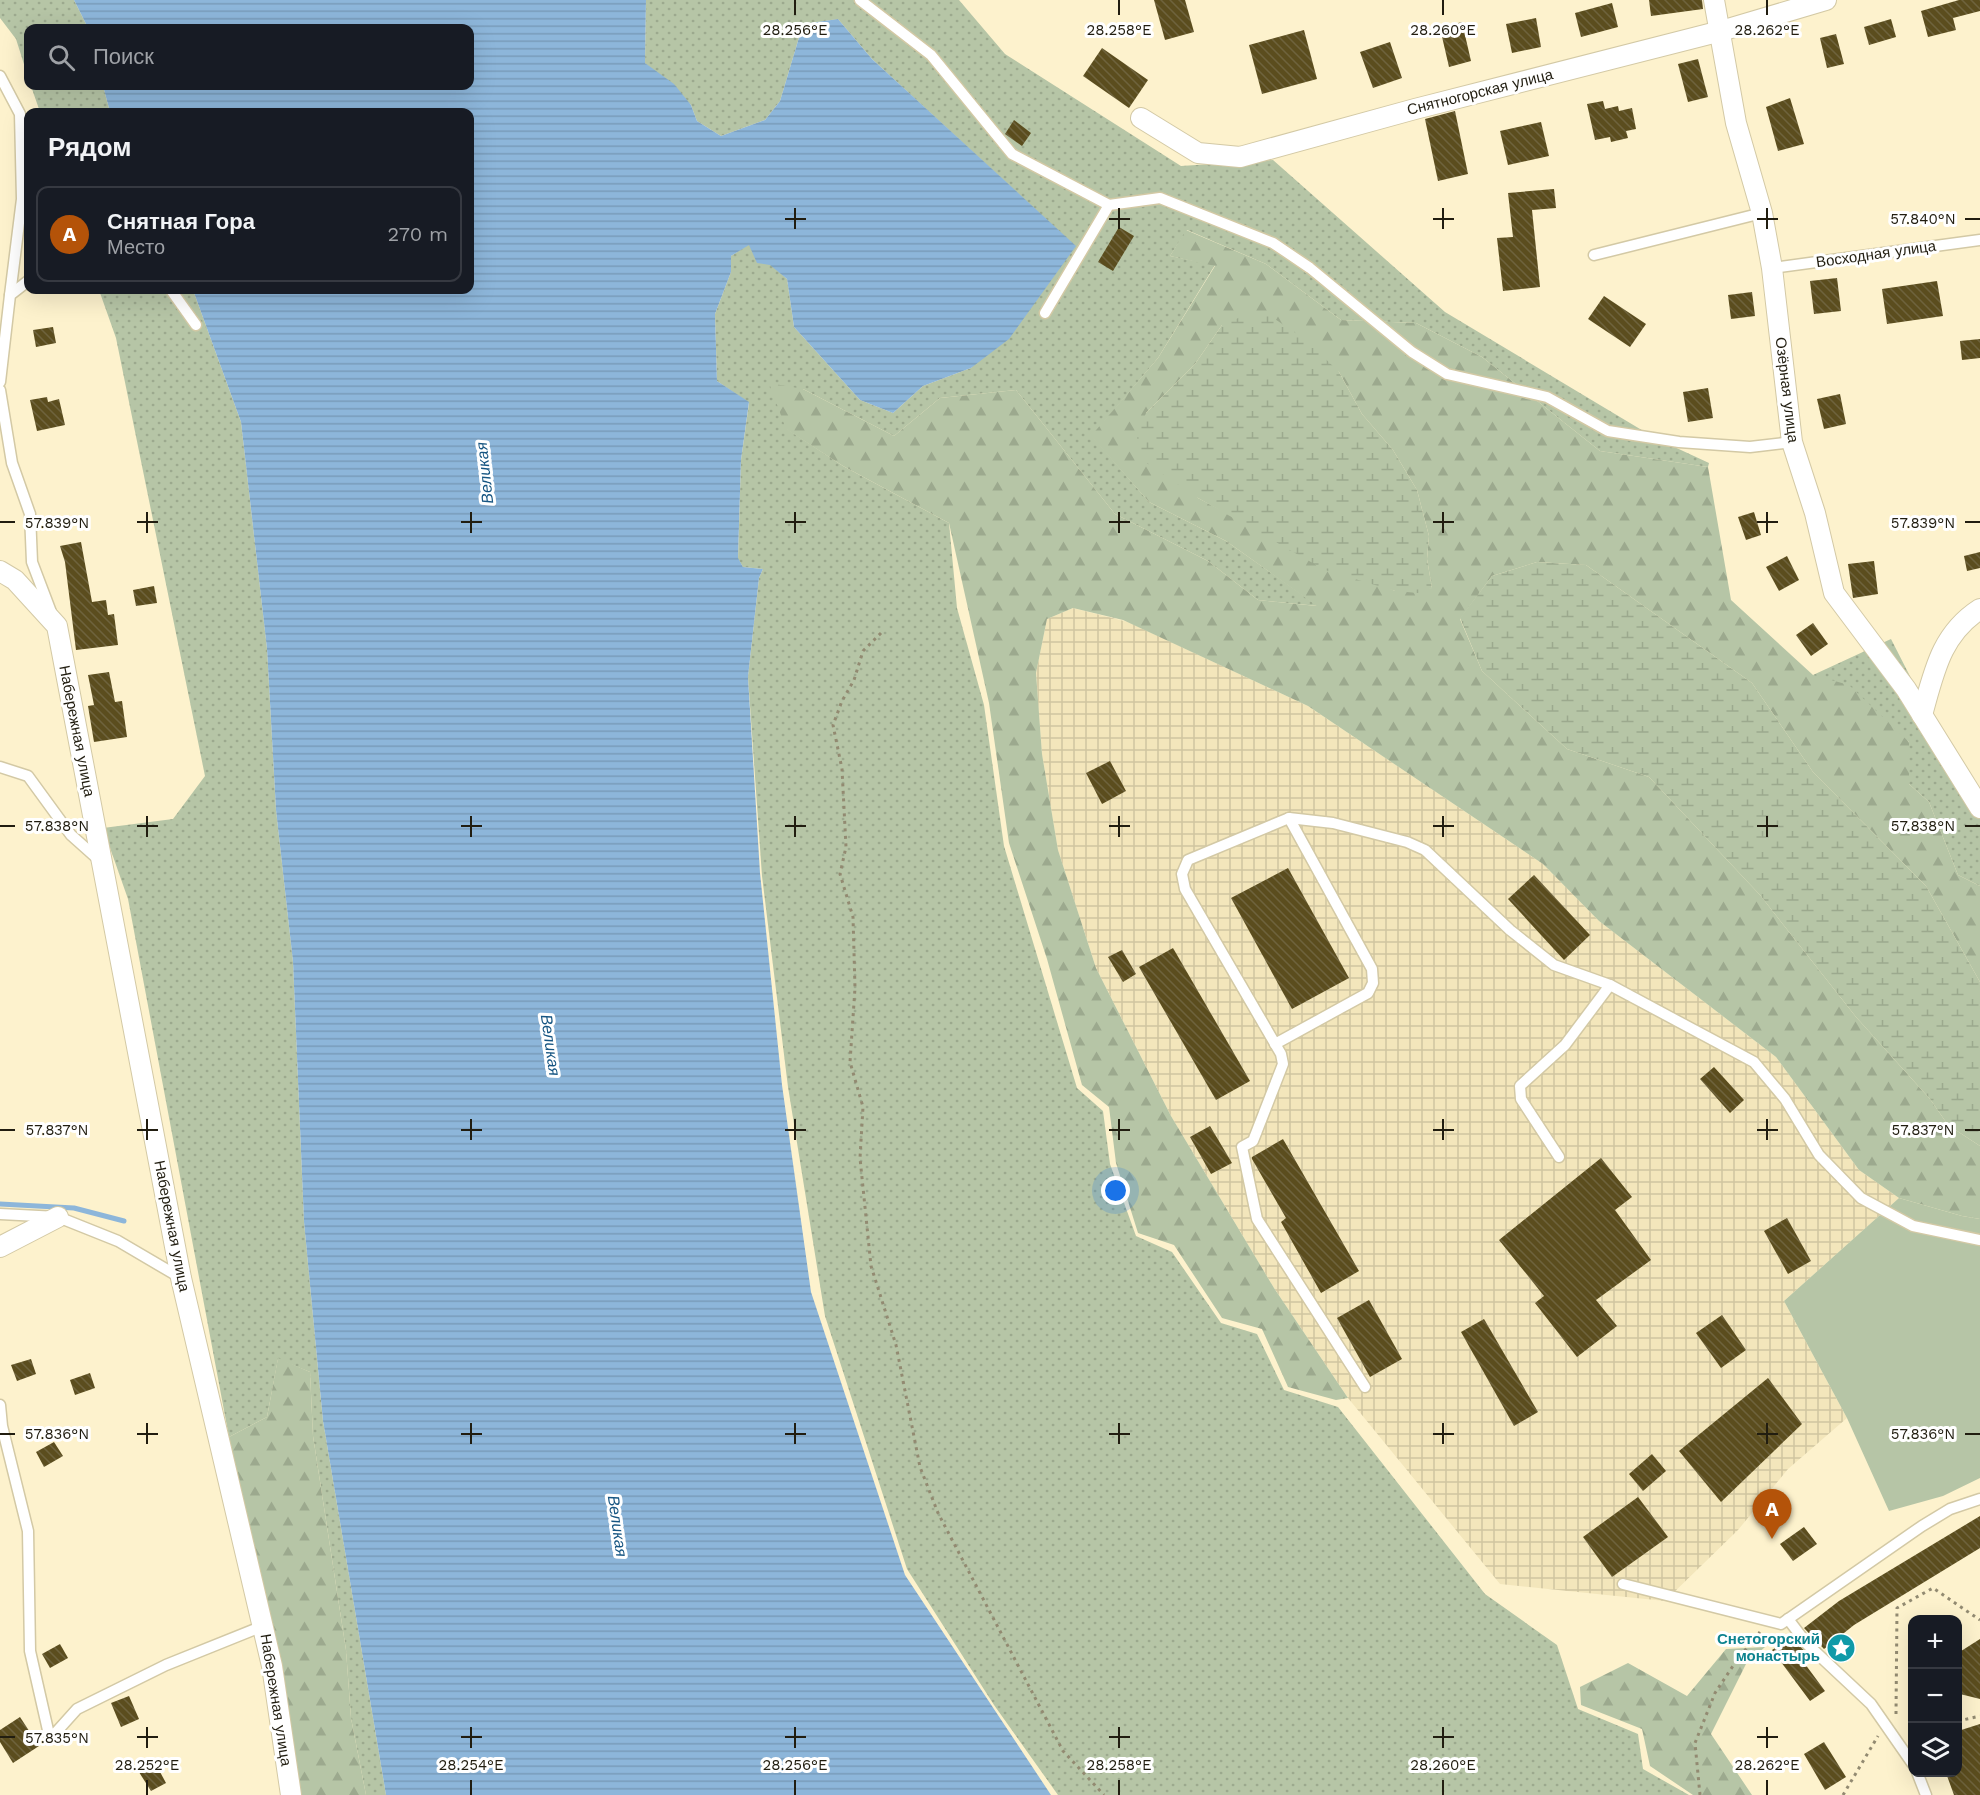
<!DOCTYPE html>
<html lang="ru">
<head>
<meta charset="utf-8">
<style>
	:root { --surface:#171b24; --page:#20242c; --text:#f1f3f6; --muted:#9ea1a6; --line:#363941; --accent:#b45309 }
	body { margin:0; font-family:"Work Sans",sans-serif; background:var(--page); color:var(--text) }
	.controls { position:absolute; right:18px; bottom:18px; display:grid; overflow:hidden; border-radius:12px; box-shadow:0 6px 24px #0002 }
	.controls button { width:54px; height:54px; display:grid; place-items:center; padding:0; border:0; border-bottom:2px solid var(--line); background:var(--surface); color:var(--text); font:30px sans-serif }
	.you { position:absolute; left:1116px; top:1191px; width:21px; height:21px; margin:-15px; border:4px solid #fff; border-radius:50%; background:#1a73e8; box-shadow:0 0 0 9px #1a73e833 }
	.badge { display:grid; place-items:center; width:39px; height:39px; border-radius:50%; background:var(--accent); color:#fff; font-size:20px; font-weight:700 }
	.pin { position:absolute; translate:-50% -50px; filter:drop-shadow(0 2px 3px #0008) }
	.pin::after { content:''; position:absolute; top:32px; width:21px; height:18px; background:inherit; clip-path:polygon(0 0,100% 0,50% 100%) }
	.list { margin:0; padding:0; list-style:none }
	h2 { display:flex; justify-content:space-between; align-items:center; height:78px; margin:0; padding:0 24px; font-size:26px }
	h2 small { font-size:20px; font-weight:400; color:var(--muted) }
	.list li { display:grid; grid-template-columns:39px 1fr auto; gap:18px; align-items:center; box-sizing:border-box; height:96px; margin:0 12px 12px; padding:0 12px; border:2px solid var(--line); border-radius:12px }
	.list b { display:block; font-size:22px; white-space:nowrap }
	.list p { margin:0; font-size:20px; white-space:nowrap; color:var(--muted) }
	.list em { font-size:20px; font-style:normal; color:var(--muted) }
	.icon { flex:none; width:33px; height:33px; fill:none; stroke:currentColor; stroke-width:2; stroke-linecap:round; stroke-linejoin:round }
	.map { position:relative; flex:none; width:1980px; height:1795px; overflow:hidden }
	.search { position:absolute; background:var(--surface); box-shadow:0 6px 24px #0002; left:24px; top:24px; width:450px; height:66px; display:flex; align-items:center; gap:15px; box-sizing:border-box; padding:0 21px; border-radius:12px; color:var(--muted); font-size:22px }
	.panel { position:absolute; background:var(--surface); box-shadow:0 6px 24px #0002; left:24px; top:108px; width:450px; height:186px; border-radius:12px }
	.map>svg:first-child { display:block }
	.industrial { fill:url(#industrial-grid) }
	.grass { fill:url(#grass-dots) }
	.forest { fill:url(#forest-firs); fill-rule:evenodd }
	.wetland { fill:url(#wetland-marsh) }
	.garden { fill:#b6c5a6 }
	.water { fill:url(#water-rules) }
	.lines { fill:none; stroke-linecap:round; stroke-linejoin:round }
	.stream { stroke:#8db6da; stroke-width:5 }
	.building { fill:url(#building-back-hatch) }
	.lane-casing { stroke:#d3c9a5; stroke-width:13 }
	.street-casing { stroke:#d3c9a5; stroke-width:22 }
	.path { stroke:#928a71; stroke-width:3; stroke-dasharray:3 4.5; stroke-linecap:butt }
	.lane { stroke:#fff; stroke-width:10 }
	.street { stroke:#fff; stroke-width:20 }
	.ticks { fill:none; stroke:#211d10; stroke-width:2 }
	.labels { text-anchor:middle; stroke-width:6; stroke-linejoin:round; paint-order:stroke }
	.street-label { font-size:15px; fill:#211d10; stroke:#fff }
	.culture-label { font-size:15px; font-weight:bold; fill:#0d838f; stroke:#fff; text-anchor:end }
	.water-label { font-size:16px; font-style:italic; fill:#165582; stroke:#fff }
	.ticks-label { font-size:15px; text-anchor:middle; fill:#211d10; stroke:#fff; stroke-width:6; stroke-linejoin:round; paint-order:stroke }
</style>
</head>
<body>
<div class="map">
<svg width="1980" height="1795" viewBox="0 0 1980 1795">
	<defs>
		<pattern id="industrial-grid" width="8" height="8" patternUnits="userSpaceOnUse" patternTransform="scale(1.5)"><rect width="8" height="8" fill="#f3e6bb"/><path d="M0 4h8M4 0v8" fill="none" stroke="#d0c5a0"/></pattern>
		<pattern id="grass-dots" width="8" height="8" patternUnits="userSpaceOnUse" patternTransform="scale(1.5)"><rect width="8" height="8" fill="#b6c5a6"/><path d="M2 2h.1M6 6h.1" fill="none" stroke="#9ca98e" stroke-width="1.8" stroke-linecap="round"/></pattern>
		<pattern id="forest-firs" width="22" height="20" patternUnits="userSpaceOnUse" patternTransform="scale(1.5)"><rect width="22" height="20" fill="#b6c5a6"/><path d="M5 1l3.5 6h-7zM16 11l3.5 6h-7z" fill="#9ca98e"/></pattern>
		<pattern id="wetland-marsh" width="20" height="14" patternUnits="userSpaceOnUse" patternTransform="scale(1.5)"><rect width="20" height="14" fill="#b6c5a6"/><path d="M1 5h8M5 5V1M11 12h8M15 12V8" fill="none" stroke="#9ca98e"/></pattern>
		<pattern id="water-rules" width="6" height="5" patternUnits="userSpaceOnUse" patternTransform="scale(1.5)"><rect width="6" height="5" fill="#8db6da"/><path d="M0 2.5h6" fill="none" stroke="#799cba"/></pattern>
		<pattern id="building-back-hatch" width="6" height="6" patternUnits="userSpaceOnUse" patternTransform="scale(1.5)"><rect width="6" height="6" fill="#5b4d1e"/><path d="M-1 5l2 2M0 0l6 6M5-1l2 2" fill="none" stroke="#6e633d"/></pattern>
	</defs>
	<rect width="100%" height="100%" fill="#fdf2cd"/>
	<path class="industrial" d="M1073,608L1128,622L1308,706L1543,864L1599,921L1776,1057L1859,1170L1899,1198L1784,1301L1847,1418L1788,1469L1738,1530L1665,1601L1500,1584L1348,1398L1274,1288L1171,1116L1096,968L1058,850L1042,754L1036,673L1047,619Z"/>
	<g class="grass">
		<path d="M0,0H74L88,28H28V77L16,39L0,18Z"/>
		<path d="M646,0H959L1005,54L1181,166L1273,160L1445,312L1655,438L1709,463L1708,467L1600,451L1482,357L1416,323L1341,320L1266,264L1187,230L1170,256L1215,265L1158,358L1092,436L1149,502L1226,541L1318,606L1258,600L1208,561L1115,514L1016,390L940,398L894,436L803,389L787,429L843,466L949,523L957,608L984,705L1004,846L1077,1088L1103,1111L1110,1164L1136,1236L1172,1252L1221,1323L1257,1334L1284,1390L1338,1407L1485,1594L1557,1645L1578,1709L1638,1734L1643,1769L1689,1795H1058L994,1705L907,1569L825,1316L788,1087L762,876L748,677L759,578L763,569L743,567L738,559L741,460L749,403L717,381L715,314L731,272V256L749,244L787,279L794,327L860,400L893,413L923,386L971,368L1075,246L872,59L838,19L803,24L780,101L765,120L721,136L697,121L691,105L645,63Z"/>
		<path d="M31,86H103L110,112H40Z"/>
		<path d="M99,290H193L241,422L267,649L276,810L293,962L304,1222L323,1421L386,1795H366L351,1718L346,1650L313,1436L310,1372L278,1359L267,1417L229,1437L128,899L103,828L173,819L205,776L116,338Z"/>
		<path d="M1891,639L1941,737L1980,799V886L1958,875L1929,802L1909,784V742L1813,675Z"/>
	</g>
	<g class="forest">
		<path d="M1186,230L1266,264L1341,320L1416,323L1482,357L1600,451L1708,467L1731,600L1813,675L1849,685L1909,742V784L1929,802L1958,875L1980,886V982L1926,886L1813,772L1752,683L1586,565L1537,562L1492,576L1460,619L1482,671L1567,749L1649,777L1760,895L1856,1017L1930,1099L1948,1125L1980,1146V1219L1962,1216L1899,1198L1859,1170L1776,1057L1599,921L1543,864L1308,706L1123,620L1073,608L1047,619L1036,673L1042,754L1058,850L1096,968L1171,1116L1274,1288L1348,1398L1336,1400L1288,1387L1262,1329L1222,1318L1174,1245L1138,1233L1116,1163L1109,1107L1082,1085L1047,959L1009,843L989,703L949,523L843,466L786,429L769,383L803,389L894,436L940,398L1016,390L1115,514L1208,561L1258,600L1317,606L1226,541L1149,502L1091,436L1158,358L1215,266L1170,256ZM1222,325L1339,372L1362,414L1393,450L1417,490L1429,536L1427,559L1432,588L1395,591L1262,532L1198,498L1146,413L1195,364Z"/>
		<path d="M278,1358L310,1372L313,1436L346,1650L351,1718L366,1795H298L282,1666L229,1437L267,1417Z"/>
		<path d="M1765,1647L1746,1664L1711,1734L1752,1795H1693L1650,1766L1642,1729L1581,1705L1580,1687L1628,1663L1687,1696L1726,1649Z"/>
	</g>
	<g class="wetland">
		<path d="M1266,313L1306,340L1339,372L1362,414L1393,450L1417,490L1429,536L1427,559L1432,588L1418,593L1395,591L1325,570L1198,498L1139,458L1137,435L1146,413L1195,364L1222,325L1243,316Z"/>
		<path d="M1537,562L1586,565L1752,683L1813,772L1926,886L1980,982V1146L1948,1125L1930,1099L1856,1017L1760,895L1649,777L1567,749L1482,671L1460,618L1492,576Z"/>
	</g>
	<path class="garden" d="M1899,1198L1962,1216L1980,1219V1478L1943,1496L1889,1511L1847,1418L1784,1301Z"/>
	<path class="water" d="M74,0H646L645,63L674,84L691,105L697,121L721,136L765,120L780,101L803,24L838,19L872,59L1076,246L1009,339L971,368L923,386L893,413L860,400L794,327L787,279L770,265L757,263L749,245L731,256V272L715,314L717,381L749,402L741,460L738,558L743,567L763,569L759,578L748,677L760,873L782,1085L811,1292L905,1575L1051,1795H386L323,1421L304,1222L293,962L276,810L267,649L241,422L193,290H470V112H110L103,86H470V28H88Z"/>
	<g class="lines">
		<path class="stream" d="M0,1204L74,1208L124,1221"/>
	</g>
	<g class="building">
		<path d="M1154,0H1185L1194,32L1165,40Z"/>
		<path d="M1649,0H1702L1703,9L1651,16Z"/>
		<path d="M1959,0H1980V11L1953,18L1956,30L1928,37L1921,11Z"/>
		<path d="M1612,3L1618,27L1581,37L1575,13Z"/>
		<path d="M1536,18L1541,47L1512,53L1506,24Z"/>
		<path d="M1891,19L1896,37L1869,45L1864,27Z"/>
		<path d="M1462,22L1471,61L1449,67L1440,28Z"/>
		<path d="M1304,30L1317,79L1262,94L1249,45Z"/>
		<path d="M1836,34L1844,64L1827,68L1820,38Z"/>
		<path d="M1390,42L1402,78L1373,88L1360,52Z"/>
		<path d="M1102,48L1148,80L1129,108L1083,76Z"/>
		<path d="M1698,59L1708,97L1688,102L1678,64Z"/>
		<path d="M1790,98L1804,144L1778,151L1766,107Z"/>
		<path d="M1603,101L1605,109L1618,106L1619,111L1632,108L1636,129L1626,131L1628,138L1611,142L1610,137L1595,140L1587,104Z"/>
		<path d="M1455,111L1468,174L1438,181L1425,119Z"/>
		<path d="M1014,120L1031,133L1022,146L1005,134Z"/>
		<path d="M1541,122L1549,156L1508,165L1500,131Z"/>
		<path d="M1554,189L1556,208L1532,210L1540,287L1503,291L1497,238L1513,237L1508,193Z"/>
		<path d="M1119,227L1134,236L1113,271L1098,262Z"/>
		<path d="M1837,278L1841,311L1814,314L1810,281Z"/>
		<path d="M1937,281L1943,316L1887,324L1882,289Z"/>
		<path d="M1752,292L1755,316L1731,319L1728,295Z"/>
		<path d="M1604,296L1646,324L1630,347L1588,319Z"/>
		<path d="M53,327L56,343L36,347L33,330Z"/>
		<path d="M1980,339V358L1962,360L1960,341Z"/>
		<path d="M1708,388L1713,418L1688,422L1683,392Z"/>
		<path d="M1840,394L1846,424L1824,429L1817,399Z"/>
		<path d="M47,397L48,402L59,399L65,425L37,431L30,400Z"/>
		<path d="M1754,512L1761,535L1746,540L1738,517Z"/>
		<path d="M81,542L92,602L106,600L108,615L114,614L118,645L76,650L65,562L60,546Z"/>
		<path d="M1980,552V568L1967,571L1964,556Z"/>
		<path d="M1787,556L1799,580L1779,591L1766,567Z"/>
		<path d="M1874,561L1878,594L1853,598L1848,564Z"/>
		<path d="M154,586L157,603L136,606L133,590Z"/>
		<path d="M1813,623L1828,644L1811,656L1796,635Z"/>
		<path d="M109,672L115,702L122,701L127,737L94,742L88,706L94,705L88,675Z"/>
		<path d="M1110,761L1126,791L1102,804L1086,773Z"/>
		<path d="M1288,868L1349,978L1292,1009L1231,898Z"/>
		<path d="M1534,875L1590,935L1564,960L1508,899Z"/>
		<path d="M1173,948L1250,1081L1216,1100L1139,967Z"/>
		<path d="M1122,950L1136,974L1123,982L1108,957Z"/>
		<path d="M1714,1067L1744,1100L1730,1113L1700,1079Z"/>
		<path d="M1210,1126L1232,1163L1211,1174L1190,1137Z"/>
		<path d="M1283,1139L1359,1271L1321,1293L1281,1222L1286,1218L1252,1159V1157Z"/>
		<path d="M1601,1158L1632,1197L1615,1210L1651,1260L1596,1300L1617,1326L1577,1357L1535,1303L1544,1296L1499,1240Z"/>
		<path d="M1787,1218L1811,1261L1788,1274L1764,1231Z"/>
		<path d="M1369,1300L1402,1359L1370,1377L1337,1318Z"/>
		<path d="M1722,1315L1746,1350L1721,1368L1696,1333Z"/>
		<path d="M1484,1319L1538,1412L1514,1426L1461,1332Z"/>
		<path d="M31,1359L36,1374L17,1381L11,1365Z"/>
		<path d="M90,1373L95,1388L75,1395L70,1380Z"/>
		<path d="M1768,1378L1802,1424L1721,1502L1679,1451Z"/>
		<path d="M54,1442L63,1456L44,1467L36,1452Z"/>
		<path d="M1652,1454L1666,1471L1643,1491L1629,1474Z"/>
		<path d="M1638,1497L1668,1537L1612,1577L1583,1537Z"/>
		<path d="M1980,1516V1548L1854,1625L1824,1649L1804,1628L1839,1601Z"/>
		<path d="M1804,1527L1817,1544L1793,1561L1780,1544Z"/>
		<path d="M1792,1637L1812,1659L1805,1664L1825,1691L1810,1701L1772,1650Z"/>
		<path d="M1980,1639V1699L1960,1694L1958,1689V1653Z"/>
		<path d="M60,1644L68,1658L50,1668L42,1654Z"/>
		<path d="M129,1696L139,1719L121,1727L111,1703Z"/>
		<path d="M20,1717L39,1746L13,1763L0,1742V1730Z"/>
		<path d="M1980,1724V1795H1954L1946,1773H1958V1731Z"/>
		<path d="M1824,1742L1846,1777L1825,1790L1804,1754Z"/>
		<path d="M153,1759L166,1783L151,1791L137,1769Z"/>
	</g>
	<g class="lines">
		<g class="lane-casing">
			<g id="lane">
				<path d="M860,0L931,55L1012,154L1109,205"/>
				<path d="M0,76L20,114L22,199L10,295"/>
				<path d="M1594,255L1762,213"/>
				<path d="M1772,268L1980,240"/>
				<path d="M171,290L196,325"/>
				<path d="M1045,313L1109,205L1160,198L1273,243L1310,268L1412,352L1447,374L1547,397L1608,431L1679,442L1750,447L1792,442"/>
				<path d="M0,382L10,295L28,281"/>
				<path d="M0,390L12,463L30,514L32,562L51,612"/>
				<path d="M0,767L28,776L71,835L99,860"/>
				<path d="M1275,1044L1368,993L1373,983L1372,969L1289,818"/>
				<path d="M1559,1157L1521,1099L1520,1086L1565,1045L1610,985"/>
				<path d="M0,1214L58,1217L118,1241L181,1278"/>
				<path d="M1365,1387L1257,1219L1242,1147L1253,1141L1283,1064L1281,1054L1185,889L1182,874L1188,860L1289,818L1333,823L1407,842L1425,850L1510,930L1554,965L1610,985L1754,1062L1785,1099L1819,1155L1861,1198L1913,1226L1980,1240"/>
				<path d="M0,1405L2,1426L28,1531L30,1651L50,1739L77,1709L166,1665L263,1626"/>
				<path d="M1623,1584L1781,1624L1922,1526L1950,1509L1980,1499"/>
				<path d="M1788,1619L1807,1644L1871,1704L1912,1763"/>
				<path d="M1917,1772L1926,1795"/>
			</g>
		</g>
		<g class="street-casing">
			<g id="street">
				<path d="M1714,0L1736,123L1762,213L1772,268L1792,442L1815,513L1834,593L1906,689L1980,808"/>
				<path d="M1141,118L1198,153L1240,157L1415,109L1721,31L1826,0"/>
				<path d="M0,571L15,580L57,626L181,1278L272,1666L291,1795"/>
				<path d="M1922,715C1934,672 1941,634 1980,609"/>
				<path d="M0,1247L58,1217"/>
			</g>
		</g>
		<g class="path">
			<path d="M881,633L863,651L854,680L842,701L833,725L842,769L846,847L840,874L853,917L855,988L850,1062L863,1107L860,1158L871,1266L896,1345L920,1467L938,1513L1063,1751L1104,1795"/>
			<path d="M1896,1714L1897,1608L1933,1588L1980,1620"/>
			<path d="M1958,1721L1980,1716"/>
			<path d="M1700,1795L1695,1743L1715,1693L1737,1660L1760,1632"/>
			<path d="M1843,1795L1878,1736"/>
		</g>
		<use href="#lane" class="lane"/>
		<use href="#street" class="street"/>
	</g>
	<path class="ticks" d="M795,0V15M1119,0V15M1443,0V15M1767,0V15M795,208V229M1119,208V229M1443,208V229M1767,208V229M785,219H806M1109,219H1130M1433,219H1454M1757,219H1778M1965,219H1980M147,512V533M471,512V533M795,512V533M1119,512V533M1443,512V533M1767,512V533M0,522H15M137,522H158M461,522H482M785,522H806M1109,522H1130M1433,522H1454M1757,522H1778M1965,522H1980M147,816V837M471,816V837M795,816V837M1119,816V837M1443,816V837M1767,816V837M0,826H15M137,826H158M461,826H482M785,826H806M1109,826H1130M1433,826H1454M1757,826H1778M1965,826H1980M147,1119V1140M471,1119V1140M795,1119V1140M1119,1119V1140M1443,1119V1140M1767,1119V1140M0,1130H15M137,1130H158M461,1130H482M785,1130H806M1109,1130H1130M1433,1130H1454M1757,1130H1778M1965,1130H1980M147,1423V1444M471,1423V1444M795,1423V1444M1119,1423V1444M1443,1423V1444M1767,1423V1444M0,1434H15M137,1434H158M461,1434H482M785,1434H806M1109,1434H1130M1433,1434H1454M1757,1434H1778M1965,1434H1980M147,1727V1748M471,1727V1748M795,1727V1748M1119,1727V1748M1443,1727V1748M1767,1727V1748M0,1737H15M137,1737H158M461,1737H482M785,1737H806M1109,1737H1130M1433,1737H1454M1757,1737H1778M147,1780V1795M471,1780V1795M795,1780V1795M1119,1780V1795M1443,1780V1795M1767,1780V1795"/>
	<defs>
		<g id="sight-disc" transform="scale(1.5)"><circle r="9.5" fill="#0f9aa8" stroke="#fff"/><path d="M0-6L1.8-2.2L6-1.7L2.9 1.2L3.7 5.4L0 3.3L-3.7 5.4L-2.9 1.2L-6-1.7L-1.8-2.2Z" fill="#fff"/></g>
	</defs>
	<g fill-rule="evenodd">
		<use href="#sight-disc" x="1841" y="1648"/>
	</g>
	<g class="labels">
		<g class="street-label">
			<text transform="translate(1480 92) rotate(-14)" y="5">Снятногорская улица</text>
			<text transform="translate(1876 254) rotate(-8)" y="5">Восходная улица</text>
			<text transform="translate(1787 390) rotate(83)" y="5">Озёрная улица</text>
			<text transform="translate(77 731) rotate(79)" y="5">Набережная улица</text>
			<text transform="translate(172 1226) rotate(79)" y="5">Набережная улица</text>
			<text transform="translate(276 1700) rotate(81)" y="5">Набережная улица</text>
		</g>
		<g class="culture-label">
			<text x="1820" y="1644">Снетогорский<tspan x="1820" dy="17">монастырь</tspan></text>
		</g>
		<g class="water-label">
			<text transform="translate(484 473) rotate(-96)" y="6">Великая</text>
			<text transform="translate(551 1045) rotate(82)" y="6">Великая</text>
			<text transform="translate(618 1526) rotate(82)" y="6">Великая</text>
		</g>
	</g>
	<g class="ticks-label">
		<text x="795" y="35">28.256°E</text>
		<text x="1119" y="35">28.258°E</text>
		<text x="1443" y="35">28.260°E</text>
		<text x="1767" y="35">28.262°E</text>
		<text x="1923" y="224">57.840°N</text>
		<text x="57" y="528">57.839°N</text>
		<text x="1923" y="528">57.839°N</text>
		<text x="57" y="831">57.838°N</text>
		<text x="1923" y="831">57.838°N</text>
		<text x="57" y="1135">57.837°N</text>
		<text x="1923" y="1135">57.837°N</text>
		<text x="57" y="1439">57.836°N</text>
		<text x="1923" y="1439">57.836°N</text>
		<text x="57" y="1743">57.835°N</text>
		<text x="147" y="1770">28.252°E</text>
		<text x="471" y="1770">28.254°E</text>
		<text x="795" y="1770">28.256°E</text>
		<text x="1119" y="1770">28.258°E</text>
		<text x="1443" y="1770">28.260°E</text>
		<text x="1767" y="1770">28.262°E</text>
	</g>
</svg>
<div class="controls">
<button>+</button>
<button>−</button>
<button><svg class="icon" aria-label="layers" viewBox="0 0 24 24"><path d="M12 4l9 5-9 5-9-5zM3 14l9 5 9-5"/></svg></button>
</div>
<div class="you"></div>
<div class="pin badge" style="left:1772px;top:1539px">A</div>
<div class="search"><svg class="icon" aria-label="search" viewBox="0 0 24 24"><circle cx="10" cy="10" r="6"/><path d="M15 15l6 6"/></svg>Поиск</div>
<section class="panel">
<h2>Рядом<small></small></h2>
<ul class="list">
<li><span class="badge">A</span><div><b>Снятная Гора</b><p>Место</p></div><em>270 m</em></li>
</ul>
</section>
</div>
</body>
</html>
